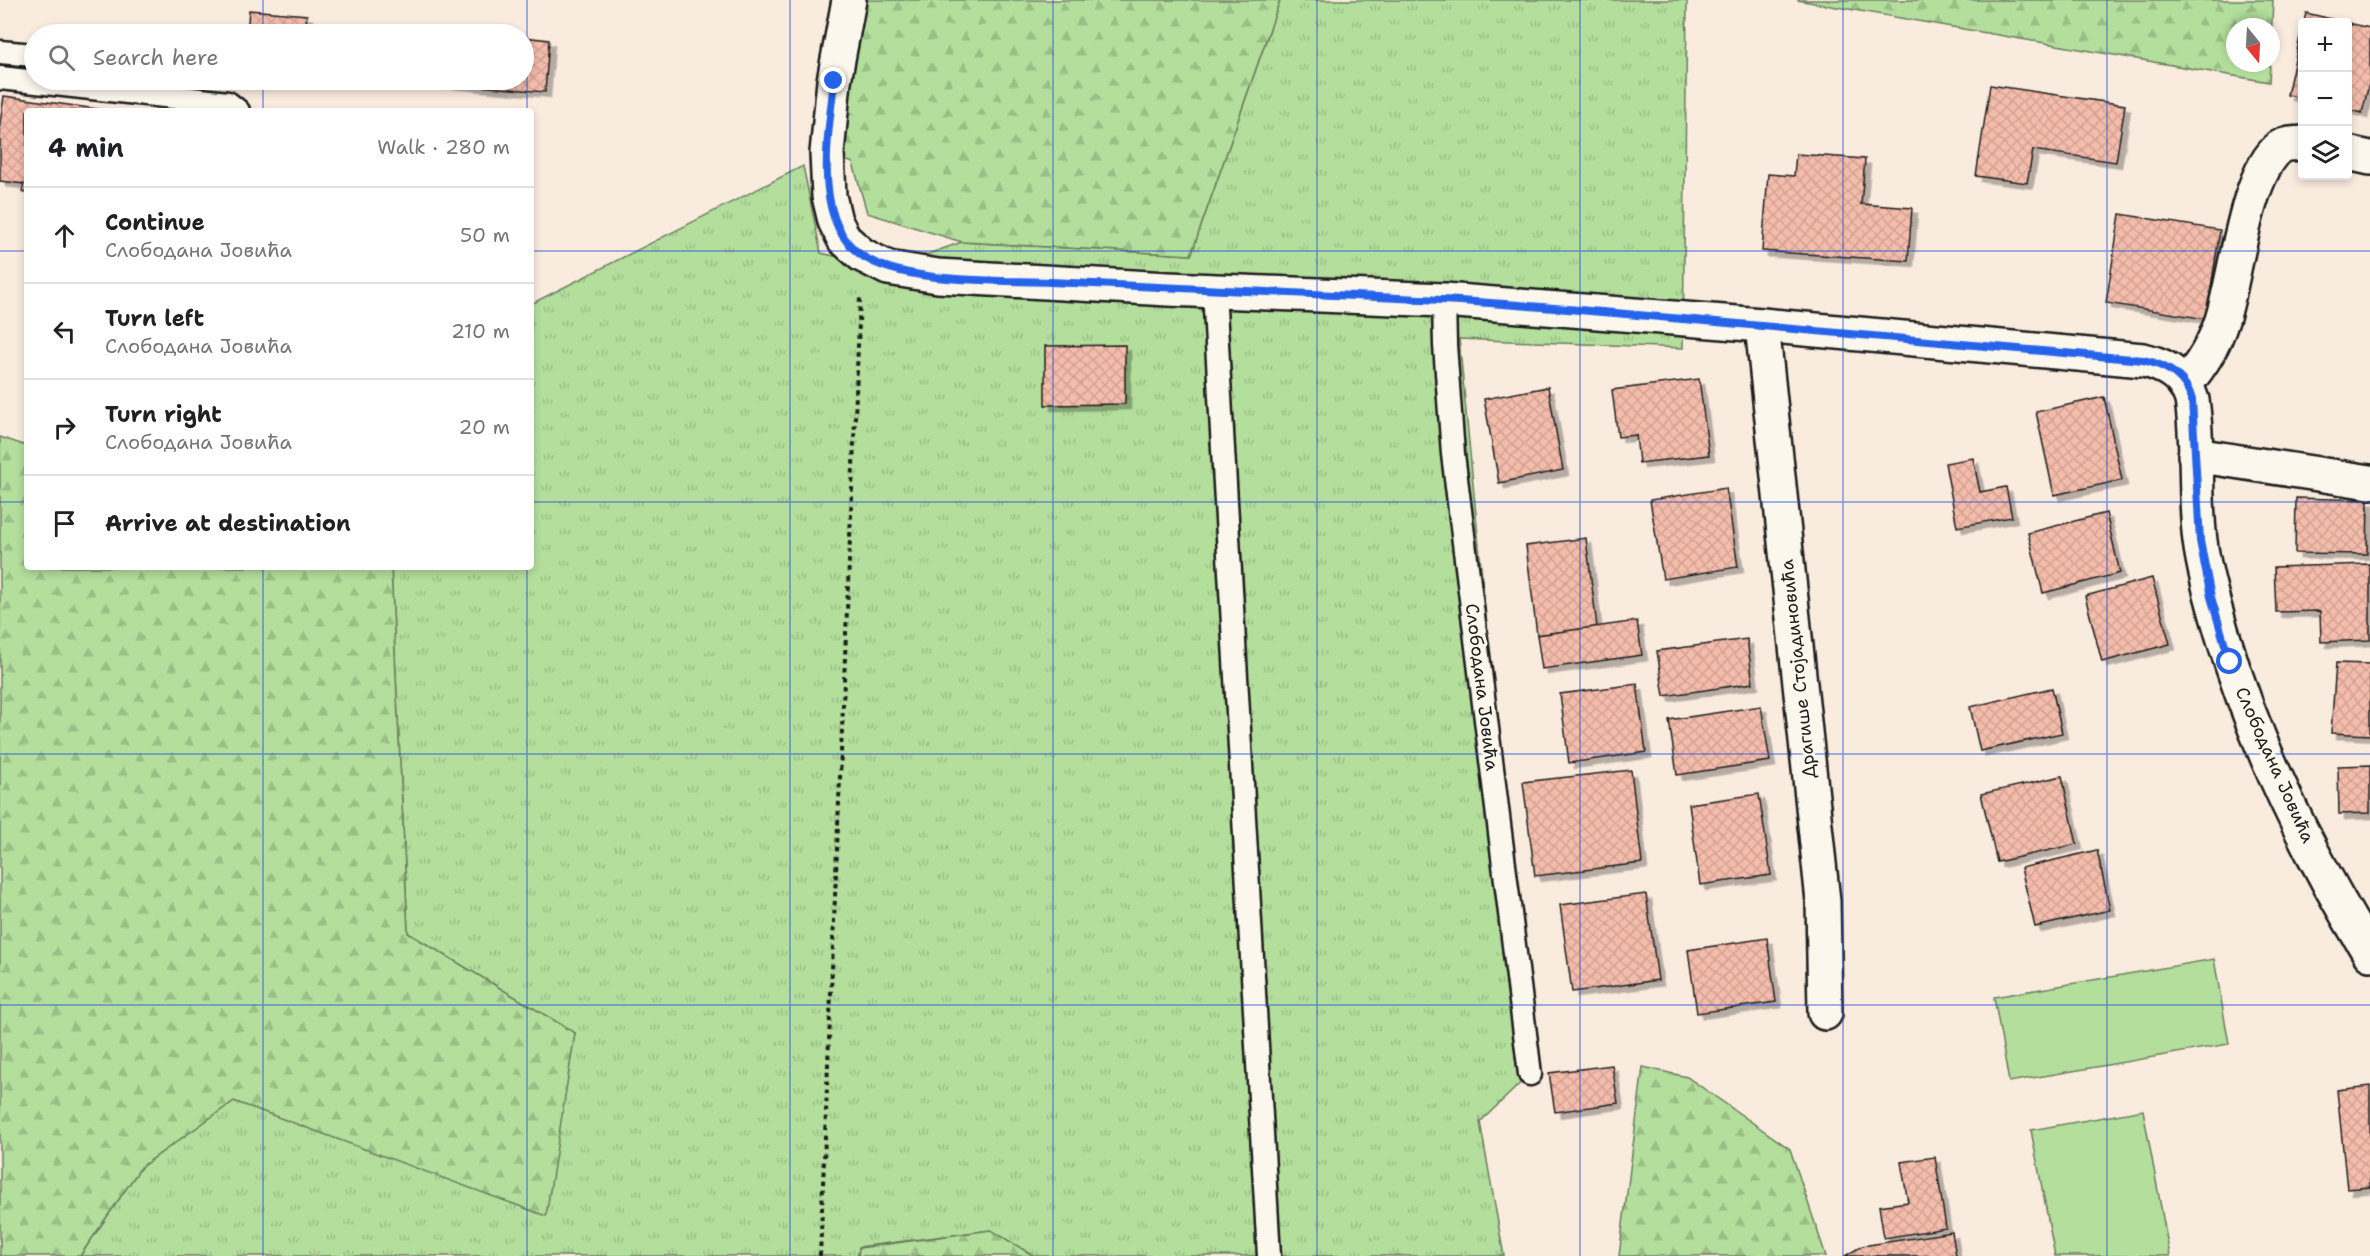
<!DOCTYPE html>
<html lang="en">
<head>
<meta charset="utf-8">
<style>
	:root { --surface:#fff; --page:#f2f2f2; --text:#202124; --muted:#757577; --line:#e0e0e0 }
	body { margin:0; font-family:"Shantell Sans",sans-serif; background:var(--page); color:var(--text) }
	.controls { position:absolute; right:18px; top:18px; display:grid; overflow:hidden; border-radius:6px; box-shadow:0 3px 9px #0003 }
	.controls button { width:54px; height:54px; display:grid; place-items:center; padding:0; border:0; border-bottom:2px solid var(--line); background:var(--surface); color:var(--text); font:30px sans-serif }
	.compass { position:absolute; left:2226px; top:18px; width:54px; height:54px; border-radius:50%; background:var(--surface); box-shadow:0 3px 9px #0003; rotate:162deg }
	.stop { position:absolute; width:18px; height:18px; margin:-14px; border:4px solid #2563eb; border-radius:50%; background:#fff }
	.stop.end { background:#2563eb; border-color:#fff; box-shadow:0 2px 6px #0008 }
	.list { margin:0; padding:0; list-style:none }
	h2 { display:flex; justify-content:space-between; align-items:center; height:78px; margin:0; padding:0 24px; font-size:26px }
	h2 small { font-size:20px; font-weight:400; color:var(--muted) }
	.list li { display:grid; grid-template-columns:39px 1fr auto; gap:18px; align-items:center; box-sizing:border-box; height:96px; padding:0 24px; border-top:2px solid var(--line) }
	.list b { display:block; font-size:22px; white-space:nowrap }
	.list p { margin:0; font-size:20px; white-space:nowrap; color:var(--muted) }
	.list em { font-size:20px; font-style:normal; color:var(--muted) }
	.icon { flex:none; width:33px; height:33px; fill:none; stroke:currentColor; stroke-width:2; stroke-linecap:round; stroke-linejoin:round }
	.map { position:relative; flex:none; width:2370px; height:1256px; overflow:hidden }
	.search { position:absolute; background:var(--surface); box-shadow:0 3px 9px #0003; left:24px; top:24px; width:510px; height:66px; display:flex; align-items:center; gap:15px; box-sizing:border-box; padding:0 21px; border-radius:33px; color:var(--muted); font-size:22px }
	.panel { position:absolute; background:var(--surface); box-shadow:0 3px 9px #0003; left:24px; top:108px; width:510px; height:462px; border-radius:6px }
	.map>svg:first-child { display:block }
	.grass { fill:url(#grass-tufts); stroke:#687d5c; stroke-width:1.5 }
	.forest { fill:url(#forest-firs); stroke:#687d5c; stroke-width:1.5 }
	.garden { fill:#b3de9c; stroke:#687d5c; stroke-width:1.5 }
	.building { fill:url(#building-cross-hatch); stroke:#1c1c1c; stroke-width:1.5; filter:url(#shadow) }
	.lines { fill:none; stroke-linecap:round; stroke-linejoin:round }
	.service-casing { stroke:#1c1c1c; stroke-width:27 }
	.minor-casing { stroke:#1c1c1c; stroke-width:38 }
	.path { stroke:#1c1c1c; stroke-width:4; stroke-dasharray:4.5 4.5; stroke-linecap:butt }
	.service { stroke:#fbf7ec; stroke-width:22 }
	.minor { stroke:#fbf7ec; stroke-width:33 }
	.route { stroke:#2563eb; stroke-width:8 }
	.grid { fill:none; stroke:#1d4ed8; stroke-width:1.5; stroke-opacity:0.55 }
	.labels { text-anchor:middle; stroke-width:6; stroke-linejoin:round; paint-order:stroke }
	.street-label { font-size:18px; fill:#1c1c1c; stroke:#fbf7ec }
</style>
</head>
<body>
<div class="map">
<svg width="2370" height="1256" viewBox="0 0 2370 1256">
	<defs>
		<pattern id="grass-tufts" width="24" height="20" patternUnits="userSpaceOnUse" patternTransform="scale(1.5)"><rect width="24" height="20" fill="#b3de9c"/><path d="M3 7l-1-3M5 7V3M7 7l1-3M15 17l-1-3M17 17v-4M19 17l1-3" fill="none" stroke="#99be86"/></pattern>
		<pattern id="forest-firs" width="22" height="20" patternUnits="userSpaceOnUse" patternTransform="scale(1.5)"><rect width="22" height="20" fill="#b3de9c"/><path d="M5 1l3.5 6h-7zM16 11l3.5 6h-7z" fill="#99be86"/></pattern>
		<pattern id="building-cross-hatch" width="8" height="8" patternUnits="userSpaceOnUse" patternTransform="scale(1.5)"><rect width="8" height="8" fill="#f4bcab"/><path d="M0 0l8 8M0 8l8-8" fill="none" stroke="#d1a193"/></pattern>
		<filter id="shadow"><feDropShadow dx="5.5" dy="5.5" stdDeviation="0" flood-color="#0004"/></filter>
	</defs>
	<rect width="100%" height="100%" fill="#faebdf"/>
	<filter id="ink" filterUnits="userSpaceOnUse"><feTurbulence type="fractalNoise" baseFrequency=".0167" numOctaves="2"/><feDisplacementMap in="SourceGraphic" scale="12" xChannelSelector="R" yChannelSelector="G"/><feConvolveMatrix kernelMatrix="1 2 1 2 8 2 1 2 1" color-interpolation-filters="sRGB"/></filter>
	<g filter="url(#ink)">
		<path class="grass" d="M1280,0H1687L1683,348L1459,339L1530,1074L1480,1122L1504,1256H1034L991,1230L859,1247L858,1256H80L141,1167L234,1101L545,1215L575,1033L408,933L391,567H531V304L803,166L821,253L888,268L962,242L1191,255Z"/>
		<g class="forest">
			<path d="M861,0H1280L1191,255L962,242L867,213L853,163L827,153L858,48Z"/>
			<path d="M1797,0H2273L2271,43V27H2235V63H2270L2269,82Z"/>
			<path d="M0,437L27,446V567H391L408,933L575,1033L546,1216L234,1101L141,1167L80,1256H0Z"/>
			<path d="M1643,1067L1687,1077L1790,1149L1826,1256H1619Z"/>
			<path d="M991,1230L1034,1256H858L859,1248Z"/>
		</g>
		<g class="garden">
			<path d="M2214,959L2229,1044L2009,1082L1994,997Z"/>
			<path d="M2143,1110L2170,1256H2055L2031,1130Z"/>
		</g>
		<g class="building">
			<path d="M249,10L307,15L305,34H247Z"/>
			<path d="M2306,13L2370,28V80L2362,113L2348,109V22H2304Z"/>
			<path d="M427,28L494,34H427Z"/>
			<path d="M2302,28V98L2287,95Z"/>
			<path d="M524,37L549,40L545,92L423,81V80H524Z"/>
			<path d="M1990,85L2125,105L2116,162L2033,150L2027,183L1976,176Z"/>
			<path d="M4,96L111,111H27V193L22,192L24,184L0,181V123Z"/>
			<path d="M1796,154L1865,159L1861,204L1912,208L1908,261L1762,251L1768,174L1794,176Z"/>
			<path d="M2120,214L2220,230L2206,319L2106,303Z"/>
			<path d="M1125,345V404L1045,405V346Z"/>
			<path d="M1699,379L1709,455L1639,463L1636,435L1618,437L1612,390Z"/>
			<path d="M1548,387L1563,470L1499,483L1484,399Z"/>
			<path d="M2104,397L2122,480L2054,495L2036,412Z"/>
			<path d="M1973,458L1980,492L2006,487L2012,517L1957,527L1945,463Z"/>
			<path d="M1726,488L1738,567L1663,579L1650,500Z"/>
			<path d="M2296,498L2368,500L2367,554L2295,553Z"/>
			<path d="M2106,513L2120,573L2043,593L2028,533Z"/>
			<path d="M1586,538L1597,627L1537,635L1526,546Z"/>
			<path d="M2370,564V640L2321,642L2320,611L2276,612L2274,567Z"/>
			<path d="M2152,578L2170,644L2102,662L2085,596Z"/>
			<path d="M1637,621L1642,655L1542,669L1537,635Z"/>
			<path d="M1747,639L1753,683L1664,696L1657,651Z"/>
			<path d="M2336,663L2370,664V735L2331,733Z"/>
			<path d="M1637,684L1646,752L1569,763L1560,694Z"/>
			<path d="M2052,688L2062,733L1980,751L1970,707Z"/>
			<path d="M1761,706L1770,761L1677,775L1669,720Z"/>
			<path d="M2370,765V813L2339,814L2338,766Z"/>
			<path d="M1631,770L1642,863L1535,876L1523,782Z"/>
			<path d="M2062,776L2077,844L1997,862L1981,794Z"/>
			<path d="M1759,794L1771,875L1700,885L1689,804Z"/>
			<path d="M2097,850L2110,910L2035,927L2021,868Z"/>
			<path d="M1646,894L1658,980L1572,992L1560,905Z"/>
			<path d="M1767,938L1776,1002L1697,1013L1688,950Z"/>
			<path d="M1612,1065L1618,1103L1555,1112L1549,1073Z"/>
			<path d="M2370,1086V1187L2347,1189L2337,1090Z"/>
			<path d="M1935,1157L1946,1228L1884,1238L1879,1206L1908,1202L1901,1162Z"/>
			<path d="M1952,1232L1956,1256H1845L1862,1246Z"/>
		</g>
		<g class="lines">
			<g class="service-casing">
				<g id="service">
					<path d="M0,52L34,55"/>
					<path d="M0,78L228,103L238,111"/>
					<path d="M1214,291L1269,1256"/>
					<path d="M1444,300L1445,345L1453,454L1530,1074"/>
				</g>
			</g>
			<g class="minor-casing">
				<g id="minor">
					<path d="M849,0L834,81L827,153L829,196L835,221L844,239L862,255L888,268L938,276L1168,289L1444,300L1762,325L2143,360C2166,365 2185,376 2192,400C2199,446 2194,494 2200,541C2204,572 2213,603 2222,633C2255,746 2309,854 2370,954"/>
					<path d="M2348,153L2370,158"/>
					<path d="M1762,325L1823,901L1825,1013"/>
					<path d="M2185,384C2202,365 2214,345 2222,320C2236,277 2245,175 2280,147C2286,143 2296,144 2302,143"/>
					<path d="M2195,455L2370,482"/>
				</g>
			</g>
			<path class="path" d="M820,1256L860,298"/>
			<use href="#service" class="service"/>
			<use href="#minor" class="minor"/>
		</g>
	</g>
	<g class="lines" filter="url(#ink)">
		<path class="route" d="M834,81C829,132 811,220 861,255C902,284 999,280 1050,282C1180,289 1311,293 1442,300C1503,303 1565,309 1626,314C1799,328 1971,344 2143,360C2166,365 2186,376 2192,400L2200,541L2211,597L2230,662"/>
	</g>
	<path class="grid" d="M263,0V34M527,0V111M790,0V1256M1053,0V1256M1317,0V1256M1580,0V1256M1843,0V1256M2107,0V1256M263,80V111M0,251H27M531,251H2370M0,502H27M531,502H2370M263,567V1256M527,567V1256M0,754H2370M0,1005H2370"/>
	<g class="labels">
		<g class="street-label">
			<text transform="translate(1798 669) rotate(-96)" y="6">Драгише Стојадиновића</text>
			<text transform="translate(1482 687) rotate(83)" y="6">Слободана Јовића</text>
			<text transform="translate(2275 765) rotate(66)" y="6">Слободана Јовића</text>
		</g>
	</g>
</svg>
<div class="controls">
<button>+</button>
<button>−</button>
<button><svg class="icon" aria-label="layers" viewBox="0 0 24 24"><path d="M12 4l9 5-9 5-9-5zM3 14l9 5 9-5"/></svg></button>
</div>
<svg class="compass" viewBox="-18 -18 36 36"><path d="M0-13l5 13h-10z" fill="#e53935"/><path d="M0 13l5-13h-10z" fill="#757577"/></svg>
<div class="stop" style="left:2230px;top:662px"></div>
<div class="stop end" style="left:834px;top:81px"></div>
<div class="search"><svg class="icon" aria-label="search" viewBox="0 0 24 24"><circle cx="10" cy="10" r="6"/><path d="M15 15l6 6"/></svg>Search here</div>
<section class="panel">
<h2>4 min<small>Walk · 280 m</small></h2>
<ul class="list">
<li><svg class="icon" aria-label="ahead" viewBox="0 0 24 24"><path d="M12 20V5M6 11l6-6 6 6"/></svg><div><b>Continue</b><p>Слободана Јовића</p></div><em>50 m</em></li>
<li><svg class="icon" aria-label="left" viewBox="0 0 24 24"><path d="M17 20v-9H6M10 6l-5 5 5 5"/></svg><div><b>Turn left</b><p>Слободана Јовића</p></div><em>210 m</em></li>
<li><svg class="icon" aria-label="right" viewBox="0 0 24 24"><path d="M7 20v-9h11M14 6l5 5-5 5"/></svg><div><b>Turn right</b><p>Слободана Јовића</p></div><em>20 m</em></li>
<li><svg class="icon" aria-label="arrive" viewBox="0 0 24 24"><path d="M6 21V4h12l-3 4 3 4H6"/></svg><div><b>Arrive at destination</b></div></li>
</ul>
</section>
</div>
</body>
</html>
